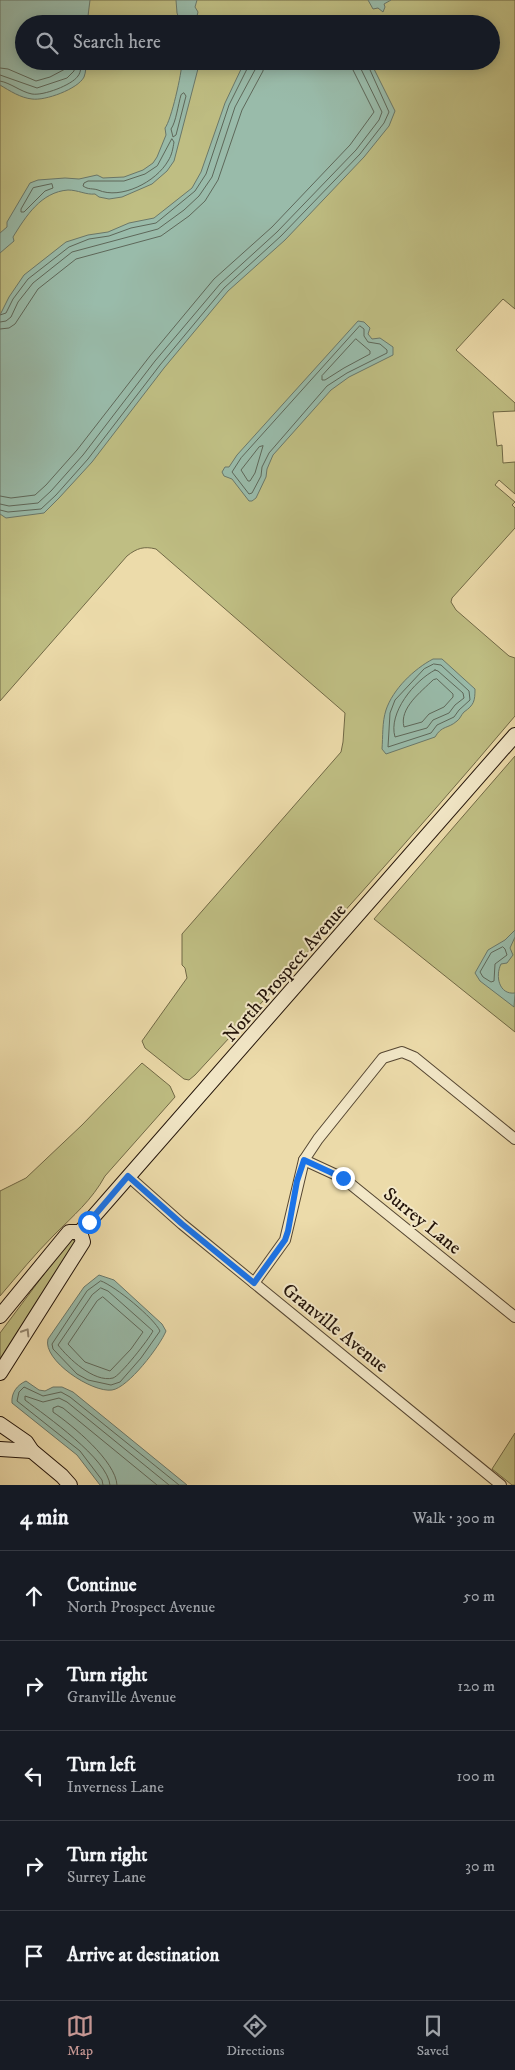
<!DOCTYPE html>
<html lang="en">
<head>
<meta charset="utf-8">
<style>
	:root { --surface:#171b24; --page:#20242c; --text:#f1f3f6; --muted:#9ea1a6; --line:#363941; --accent:#c59692 }
	body { margin:0; font-family:"IM FELL DW Pica",serif; background:var(--page); color:var(--text) }
	.stop { position:absolute; width:15px; height:15px; margin:-11px; border:4px solid #1a73e8; border-radius:50%; background:#fff }
	.stop.end { background:#1a73e8; border-color:#fff; box-shadow:0 1px 5px #0008 }
	.list { margin:0; padding:0; list-style:none }
	h2 { display:flex; justify-content:space-between; align-items:center; height:65px; margin:0; padding:0 20px; font-size:21px }
	h2 small { font-size:16px; font-weight:400; color:var(--muted) }
	.list li { display:grid; grid-template-columns:32px 1fr auto; gap:15px; align-items:center; box-sizing:border-box; height:90px; padding:0 20px; border-top:1px solid var(--line) }
	.list b { display:block; font-size:19px; white-space:nowrap }
	.list p { margin:0; font-size:16px; white-space:nowrap; color:var(--muted) }
	.list em { font-size:16px; font-style:normal; color:var(--muted) }
	.icon { flex:none; width:28px; height:28px; fill:none; stroke:currentColor; stroke-width:2; stroke-linecap:round; stroke-linejoin:round }
	.map { position:relative; flex:none; width:515px; height:1485px; overflow:hidden }
	.search { position:absolute; background:var(--surface); box-shadow:0 2px 12px #0003; left:15px; right:15px; top:15px; height:55px; display:flex; align-items:center; gap:12px; box-sizing:border-box; padding:0 18px; border-radius:28px; color:var(--muted); font-size:19px }
	.sheet { height:515px; background:var(--surface) }
	nav { display:flex; justify-content:space-around; align-items:center; box-sizing:border-box; height:70px; border-top:1px solid var(--line); background:var(--surface); font-size:14px; color:var(--muted) }
	nav a { display:grid; justify-items:center; gap:2px }
	nav .on { color:var(--accent) }
	.map>svg:first-child { display:block }
	.green { fill:#bfbe83; stroke:#716946; fill-rule:evenodd }
	.water { fill:#9ba; stroke:#6a786a }
	.lines { fill:none; stroke-linecap:round; stroke-linejoin:round }
	.shore { stroke:#5e685a; stroke-width:1 }
	.street-casing { stroke:#554632; stroke-width:12 }
	.secondary-casing { stroke:#23140a; stroke-width:16 }
	.street { stroke:#f3e8c8; stroke-width:10 }
	.secondary { stroke:#f3e8c8; stroke-width:14 }
	.oneway { stroke:#958972 }
	.route { stroke:#1a73e8; stroke-width:6 }
	.labels { text-anchor:middle; stroke-width:4; stroke-linejoin:round; paint-order:stroke }
	.street-label { font-size:19px; fill:#23140a; stroke:#f3e8c8 }
</style>
</head>
<body>
<div class="map">
<svg width="515" height="1485" viewBox="0 0 515 1485">
	<rect width="100%" height="100%" fill="#ecdbaa"/>
	<filter id="stains"><feTurbulence type="fractalNoise" baseFrequency=".004" numOctaves="4"/><feColorMatrix values="0 0 0 0 .2 0 0 0 0 .09 0 0 0 0 .02 0 0 0 .5 -.17"/></filter>
	<radialGradient id="worn" r=".72"><stop offset=".6" stop-color="#630" stop-opacity="0"/><stop offset="1" stop-color="#630" stop-opacity=".3"/></radialGradient>
	<g class="green">
		<path d="M0,0H515V309L503,299L456,350L515,403V411L493,412L497,446L502,445L503,463L515,462V494L499,480L495,485L515,502L512,505L515,508V528L452,598L451,602L456,610L509,656L515,658V716C412,838 304,957 195,1075L189,1080L184,1079L145,1048L142,1041L187,978L185,968L182,965V934L341,752L343,742L345,713L156,549C144,546 137,548 127,556L0,701ZM24,24H491V61H24Z"/>
		<path d="M515,756V1032L374,919Z"/>
		<path d="M142,1063L170,1086L175,1097L105,1176C92,1200 73,1216 54,1235C35,1254 18,1275 0,1296V1191L26,1178L82,1125Z"/>
		<path d="M71,1238L76,1243L0,1363V1333Z"/>
		<path d="M515,1433V1485H512L492,1469Z"/>
	</g>
	<g class="water">
		<path d="M0,0H90L87,24H24V61H86C86,66 86,72 84,77C78,89 45,101 32,99C21,98 10,91 0,85Z"/>
		<path d="M176,0H197L195,7L198,12L195,24H181L177,13Z"/>
		<path d="M368,0H391L384,4L385,7L383,12L378,8L373,9Z"/>
		<path d="M182,61H200L174,161L167,171L152,184L122,197L109,199L99,197L95,194C86,195 78,190 68,190C41,192 26,216 13,237L14,241L0,253V233L7,227V222L30,183L38,180L65,178L79,179L97,175L103,178L124,177L143,170L153,163L157,157L166,135L165,128C171,121 182,73 182,61Z"/>
		<path d="M248,61H370L395,111L389,126L364,157L285,240L228,291L164,368L92,462L59,498L44,513L6,518L0,514V315L9,297L24,275L66,242L88,235L108,232L129,223L154,218L192,188L201,172L225,103L243,65Z"/>
		<path d="M358,321L364,322L370,328L368,334L372,339L380,338L393,347V355L349,377L331,390L273,455L267,469L266,477L256,498L252,501H249L232,479L224,476L222,472L225,467H229L237,455Z"/>
		<path d="M433,659H442L475,689C475,701 474,705 464,712C461,715 460,719 457,721C448,729 442,725 435,737L386,754L382,749C383,737 382,722 386,710C393,689 414,669 433,659Z"/>
		<path d="M515,930V937L510,948L513,955L507,963L501,964C495,976 499,995 515,993L514,1007L480,981L475,973L488,950L505,940Z"/>
		<path d="M99,1275L114,1280L162,1324L166,1331C160,1346 128,1388 112,1390C92,1393 42,1360 48,1339L84,1287Z"/>
		<path d="M26,1381L39,1390L45,1391L53,1387H62L73,1392L187,1485H100L77,1455L12,1403C11,1393 17,1385 26,1381Z"/>
	</g>
	<g class="lines">
		<g class="shore">
			<path d="M0,68L8,69L36,81L50,77L67,68V61"/>
			<path d="M0,75L37,88L67,78L74,71L75,61"/>
			<path d="M0,81C11,83 21,92 32,94C43,96 72,85 78,76C81,72 81,67 81,61"/>
			<path d="M184,93L186,96L176,135L173,137L171,129C176,122 178,105 181,95Z"/>
			<path d="M172,139L174,142C173,148 172,155 168,161C156,182 121,200 98,190C92,188 89,190 83,186L84,183L88,181H124L145,174L157,166Z"/>
			<path d="M52,184L53,188L45,191L24,212H21V209L33,188Z"/>
			<path d="M0,315L6,313L13,299L28,279L69,247L89,239L109,236L131,228L156,223L195,191L206,174L229,105L251,61"/>
			<path d="M0,322L6,321L11,317L18,302L33,283L72,252L158,229L184,210L199,196L212,177L235,107L256,68L257,61"/>
			<path d="M360,326L364,329V336L368,342L380,344L387,350V353L347,373L327,386L269,453L262,467L261,476L252,493L249,494L232,472L241,458Z"/>
			<path d="M0,329L9,328L15,324L38,289L76,259L161,236L189,216L205,201L218,180L242,110L263,71L264,61"/>
			<path d="M356,339L370,351V354L344,368L325,380H322V376Z"/>
			<path d="M263,446L255,473L250,481H248L241,470L259,447Z"/>
			<path d="M0,496L11,498L35,495L46,485L77,450L150,356L214,279L272,227L350,145L374,112L353,70L352,61"/>
			<path d="M0,504L9,506L38,503L51,491L83,455L155,361L220,284L277,232L356,150L379,120L382,112L360,67L359,61"/>
			<path d="M0,510L8,512L41,509L56,495L88,459L160,365L224,288L281,236L360,154L384,123L389,112L366,61"/>
			<path d="M434,664L441,665L469,691L470,700L459,710L454,717L437,725L431,733L388,747L390,713L395,700L424,669Z"/>
			<path d="M435,670L438,671L463,693L464,698L455,705L449,713L433,720L427,728L395,737C388,713 414,681 435,670Z"/>
			<path d="M437,679L453,694V697L444,707L429,714L422,722L404,727C399,708 421,692 433,680Z"/>
			<path d="M503,947L505,949L507,955L495,964L494,981L491,982L483,977L480,972L491,953Z"/>
			<path d="M101,1281C115,1286 154,1318 160,1331L141,1358L120,1382L111,1385L88,1380L77,1374L53,1349L52,1344L87,1291Z"/>
			<path d="M101,1288L108,1291L153,1331C149,1339 120,1376 113,1378C94,1383 68,1358 58,1345L92,1295Z"/>
			<path d="M103,1297L143,1332L131,1349L110,1371L85,1362L68,1344L97,1301Z"/>
			<path d="M103,1485L102,1480L80,1451L17,1401L19,1392L24,1387L43,1396L61,1392L70,1397L179,1485"/>
			<path d="M110,1485C108,1459 46,1416 25,1400V1396L43,1402L59,1398L67,1402L169,1485"/>
			<path d="M117,1485C116,1461 72,1425 53,1412V1408L58,1406L63,1408L157,1485"/>
		</g>
		<g class="street-casing">
			<g id="street">
				<path d="M304,1160L343,1178L515,1317"/>
				<path d="M128,1176L182,1224L501,1485"/>
				<path d="M254,1283L285,1240L304,1160L318,1139L383,1058L402,1052L414,1057L515,1139"/>
			</g>
		</g>
		<g class="secondary-casing">
			<g id="secondary">
				<path d="M0,1316L69,1232H80L515,735"/>
				<path d="M0,1373L83,1242L80,1232"/>
				<path d="M0,1424L26,1442L32,1451L62,1476L70,1485"/>
				<path d="M0,1449L32,1451"/>
			</g>
		</g>
		<use href="#street" class="street"/>
		<use href="#secondary" class="secondary"/>
	</g>
	<defs><path id="oneway-chevron" d="M-2-3.5L2.5 0L-2 3.5" fill="none" stroke-width="1.6" stroke-linecap="round" stroke-linejoin="round" transform="scale(1.25)"/></defs>
	<use class="oneway" href="#oneway-chevron" transform="translate(26 1332) rotate(-58)"/>
	<g class="lines">
		<path class="route" d="M89,1222L128,1176L182,1224L254,1283L285,1240L288,1231L297,1181L304,1160L343,1178"/>
	</g>
	<g class="labels">
		<g class="street-label">
			<text transform="translate(284 972) rotate(-49)" y="7">North Prospect Avenue</text>
			<text transform="translate(423 1220) rotate(39)" y="7">Surrey Lane</text>
			<text transform="translate(336 1327) rotate(39)" y="7">Granville Avenue</text>
		</g>
	</g>
	<rect width="100%" height="100%" filter="url(#stains)"/>
	<rect width="100%" height="100%" fill="url(#worn)"/>
</svg>
<div class="stop" style="left:89px;top:1222px"></div>
<div class="stop end" style="left:343px;top:1178px"></div>
<div class="search"><svg class="icon" aria-label="search" viewBox="0 0 24 24"><circle cx="10" cy="10" r="6"/><path d="M15 15l6 6"/></svg>Search here</div>
</div>
<section class="sheet">
<h2>4 min<small>Walk · 300 m</small></h2>
<ul class="list">
<li><svg class="icon" aria-label="ahead" viewBox="0 0 24 24"><path d="M12 20V5M6 11l6-6 6 6"/></svg><div><b>Continue</b><p>North Prospect Avenue</p></div><em>50 m</em></li>
<li><svg class="icon" aria-label="right" viewBox="0 0 24 24"><path d="M7 20v-9h11M14 6l5 5-5 5"/></svg><div><b>Turn right</b><p>Granville Avenue</p></div><em>120 m</em></li>
<li><svg class="icon" aria-label="left" viewBox="0 0 24 24"><path d="M17 20v-9H6M10 6l-5 5 5 5"/></svg><div><b>Turn left</b><p>Inverness Lane</p></div><em>100 m</em></li>
<li><svg class="icon" aria-label="right" viewBox="0 0 24 24"><path d="M7 20v-9h11M14 6l5 5-5 5"/></svg><div><b>Turn right</b><p>Surrey Lane</p></div><em>30 m</em></li>
<li><svg class="icon" aria-label="arrive" viewBox="0 0 24 24"><path d="M6 21V4h12l-3 4 3 4H6"/></svg><div><b>Arrive at destination</b></div></li>
</ul>
</section>
<nav>
<a class="on"><svg class="icon" aria-label="map" viewBox="0 0 24 24"><path d="M3 6l6-2 6 2 6-2v14l-6 2-6-2-6 2zM9 4v14M15 6v14"/></svg>Map</a>
<a><svg class="icon" aria-label="directions" viewBox="0 0 24 24"><path d="M12 3l9 9-9 9-9-9zM9 14v-3h6M13 9l2 2-2 2"/></svg>Directions</a>
<a><svg class="icon" aria-label="saved" viewBox="0 0 24 24"><path d="M7 4h10v16l-5-4-5 4z"/></svg>Saved</a>
</nav>
</body>
</html>
